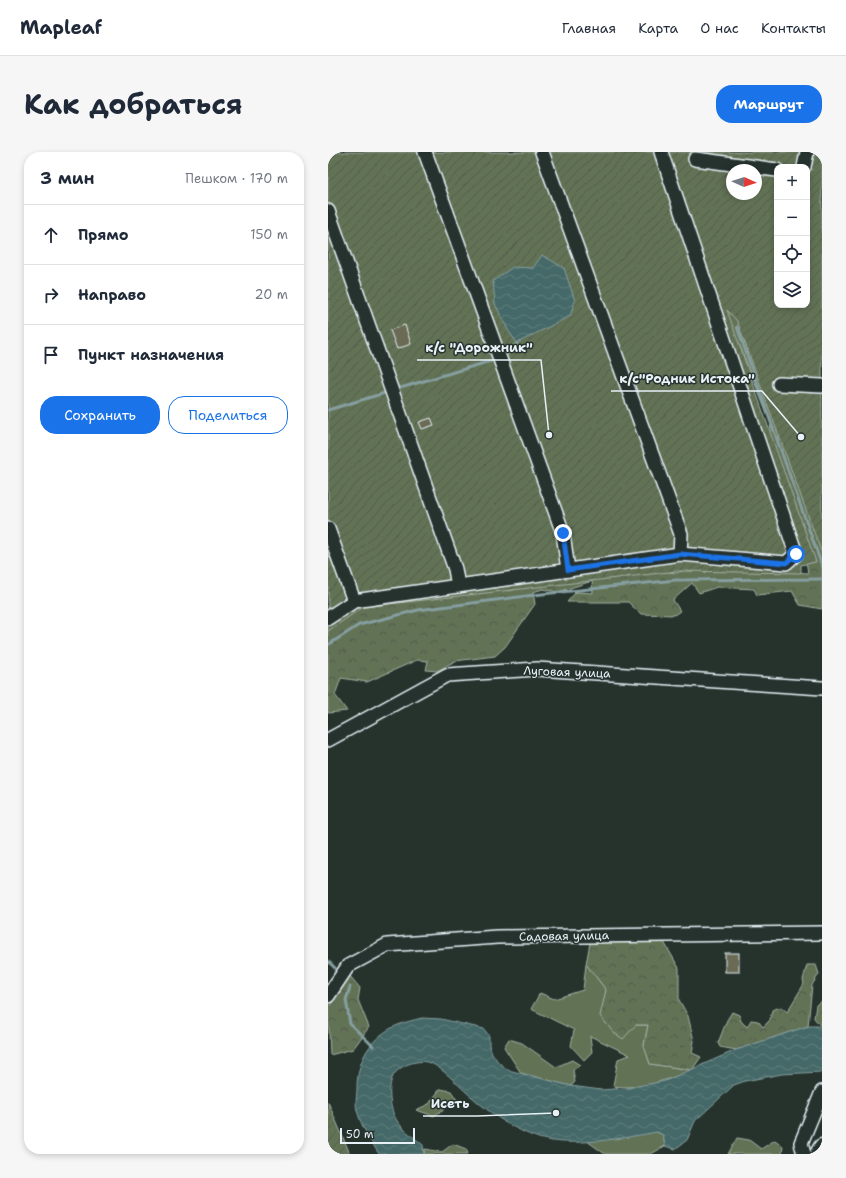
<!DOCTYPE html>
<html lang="ru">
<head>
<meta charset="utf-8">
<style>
	:root { --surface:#fff; --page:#f6f6f7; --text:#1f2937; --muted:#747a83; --line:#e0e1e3; --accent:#1a73e8 }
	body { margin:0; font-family:"Shantell Sans",sans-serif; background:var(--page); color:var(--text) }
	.controls { position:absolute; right:12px; top:12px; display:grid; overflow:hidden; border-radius:8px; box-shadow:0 2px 6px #0003 }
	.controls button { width:36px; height:36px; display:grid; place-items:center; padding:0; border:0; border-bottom:1px solid var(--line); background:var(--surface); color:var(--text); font:20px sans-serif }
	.compass { position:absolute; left:398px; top:12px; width:36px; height:36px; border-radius:50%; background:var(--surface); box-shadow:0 2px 6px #0003; rotate:93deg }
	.scale { position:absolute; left:12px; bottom:10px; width:75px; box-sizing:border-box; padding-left:4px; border:2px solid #e8f1f8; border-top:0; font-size:11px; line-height:14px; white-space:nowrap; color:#e8f1f8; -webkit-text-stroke:3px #26332d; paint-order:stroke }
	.stop { position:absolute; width:12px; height:12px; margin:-9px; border:3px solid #1a73e8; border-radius:50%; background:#fff }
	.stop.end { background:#1a73e8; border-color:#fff; box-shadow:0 1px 4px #0008 }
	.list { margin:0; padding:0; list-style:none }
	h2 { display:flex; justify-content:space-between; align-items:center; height:52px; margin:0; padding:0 16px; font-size:17px }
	h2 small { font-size:13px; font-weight:400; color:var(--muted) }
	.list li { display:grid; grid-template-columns:26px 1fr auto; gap:12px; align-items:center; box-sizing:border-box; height:60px; padding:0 16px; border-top:1px solid var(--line) }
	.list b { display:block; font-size:15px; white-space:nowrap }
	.list em { font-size:13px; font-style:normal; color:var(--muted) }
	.actions { display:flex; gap:8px; padding:12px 16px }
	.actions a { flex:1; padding:9px 0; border:1px solid var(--accent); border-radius:16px; text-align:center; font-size:14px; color:var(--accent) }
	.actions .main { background:var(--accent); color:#fff }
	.icon { flex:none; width:22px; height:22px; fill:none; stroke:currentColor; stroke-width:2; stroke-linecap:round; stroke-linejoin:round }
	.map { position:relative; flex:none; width:494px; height:1002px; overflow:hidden; border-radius:16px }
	header { display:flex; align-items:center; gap:24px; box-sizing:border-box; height:56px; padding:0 20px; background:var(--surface); border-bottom:1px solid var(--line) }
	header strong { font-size:19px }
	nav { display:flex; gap:22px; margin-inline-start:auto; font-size:14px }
	.intro { display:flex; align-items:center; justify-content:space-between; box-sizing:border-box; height:96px; padding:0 24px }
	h1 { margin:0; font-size:28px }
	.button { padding:10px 18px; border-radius:16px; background:var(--accent); color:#fff; font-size:14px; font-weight:700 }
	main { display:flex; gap:24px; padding:0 24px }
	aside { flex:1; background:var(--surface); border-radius:16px; box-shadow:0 2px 6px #0003 }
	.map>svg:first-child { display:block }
	.grass { fill:#627254; stroke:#a5b2a6 }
	.forest { fill:url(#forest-crowns); stroke:#a5b2a6 }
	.garden { fill:url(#garden-furrows); stroke:#a5b2a6; fill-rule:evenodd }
	.water { fill:url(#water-waves); stroke:#869fa1 }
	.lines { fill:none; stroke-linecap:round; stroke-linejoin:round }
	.stream { stroke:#869fa1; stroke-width:3 }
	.building { fill:#6b6b55; stroke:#e8f1f8 }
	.minor-casing { stroke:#e8f1f8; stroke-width:16 }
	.major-casing { stroke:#e8f1f8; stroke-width:19 }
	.minor { stroke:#26332d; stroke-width:13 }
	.major { stroke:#26332d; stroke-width:16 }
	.route { stroke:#1a73e8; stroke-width:5 }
	.labels { text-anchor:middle; stroke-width:3; stroke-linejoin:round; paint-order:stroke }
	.street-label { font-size:12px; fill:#e8f1f8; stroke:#26332d }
	.leader { fill:none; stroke:#e8f1f8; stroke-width:1.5 }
	.callout-dot { fill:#e8f1f8; stroke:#26332d; stroke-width:1.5 }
	.callout-label { font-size:13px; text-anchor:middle; font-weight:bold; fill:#e8f1f8; stroke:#26332d; stroke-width:3; stroke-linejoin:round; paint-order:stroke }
</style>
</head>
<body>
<header>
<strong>Mapleaf</strong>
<nav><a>Главная</a><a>Карта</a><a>О нас</a><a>Контакты</a></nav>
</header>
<div class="intro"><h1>Как добраться</h1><a class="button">Маршрут</a></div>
<main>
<aside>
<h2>3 мин<small>Пешком · 170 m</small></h2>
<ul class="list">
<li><svg class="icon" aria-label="ahead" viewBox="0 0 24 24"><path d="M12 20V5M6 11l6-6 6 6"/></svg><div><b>Прямо</b></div><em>150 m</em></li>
<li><svg class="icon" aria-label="right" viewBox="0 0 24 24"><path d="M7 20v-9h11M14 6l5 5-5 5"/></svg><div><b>Направо</b></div><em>20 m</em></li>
<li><svg class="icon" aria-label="arrive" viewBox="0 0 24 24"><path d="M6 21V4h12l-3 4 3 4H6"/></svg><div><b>Пункт назначения</b></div></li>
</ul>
<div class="actions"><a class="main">Сохранить</a><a>Поделиться</a></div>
</aside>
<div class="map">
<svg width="494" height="1002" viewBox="0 0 494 1002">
	<defs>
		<pattern id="forest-crowns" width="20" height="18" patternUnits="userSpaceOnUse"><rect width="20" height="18" fill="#627254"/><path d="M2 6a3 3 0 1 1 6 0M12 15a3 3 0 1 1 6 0" fill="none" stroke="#535b4e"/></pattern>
		<pattern id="garden-furrows" width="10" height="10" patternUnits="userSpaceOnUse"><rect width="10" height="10" fill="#627254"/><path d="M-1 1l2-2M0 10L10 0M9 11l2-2" fill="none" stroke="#535b4e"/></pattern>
		<pattern id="water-waves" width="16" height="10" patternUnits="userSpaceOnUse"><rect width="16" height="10" fill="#446967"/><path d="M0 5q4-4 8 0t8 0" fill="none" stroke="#5f7f7e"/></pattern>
	</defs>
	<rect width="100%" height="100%" fill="#26332d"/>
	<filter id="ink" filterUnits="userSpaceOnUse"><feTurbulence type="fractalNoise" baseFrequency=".025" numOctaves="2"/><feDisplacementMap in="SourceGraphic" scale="8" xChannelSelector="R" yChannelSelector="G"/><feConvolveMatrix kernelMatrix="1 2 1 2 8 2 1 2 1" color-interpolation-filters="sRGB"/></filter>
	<g filter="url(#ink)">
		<g class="grass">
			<path d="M258,812L278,838L273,864L308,873H320L316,893L322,912L364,918C339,928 312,938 285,934L290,907L302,903L262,884L264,900L256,908L243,894L246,878L203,857L212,841L226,847L255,838Z"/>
			<path d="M181,887L194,891L228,915L244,908L252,913L245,918L247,930L243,934L193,921L176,895Z"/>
			<path d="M112,937L123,939L129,948L106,964L88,958L101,952Z"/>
			<path d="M328,980L335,983L337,994L323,1002H277L259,989Z"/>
			<path d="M409,986L421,988L433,997L447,988L455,994L454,1002H400Z"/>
			<path d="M125,992L138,997L140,1002H96L97,997L114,1000Z"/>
		</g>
		<g class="forest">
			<path d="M385,133L417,165L494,381V457L472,453L464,439L429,443L426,437L389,435L371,441L364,431L345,448L352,459L346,463L313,462L300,450H239L248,440L265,441L264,429L230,440L215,437L205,440L207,452L177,495L167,504L127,509L109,519L98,518L100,509L89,508L39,530L13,526L7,543L19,559L0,561V478L41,449L163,433L181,439L257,419L301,425L316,417L348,421L367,415L376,421L390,415L480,421L473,378L439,295L443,272L410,189L394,168Z"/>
			<path d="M333,785L351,816V848L360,864L366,889L364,901L373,905L364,918L322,912L316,894L320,873H308L295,887L285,880L272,864L278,838L258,812L262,791Z"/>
			<path d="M479,813H488L491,822L484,833L480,874L408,898L392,895L390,891L399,868L404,860L411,863L413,869L419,875L423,868L430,869L435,875L442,868L444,858L453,855L459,860L476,832L475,828Z"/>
			<path d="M22,824L32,836L30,848L41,875L25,897L2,903L0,856Z"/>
			<path d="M494,849V873H492L486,866L488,853Z"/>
		</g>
		<g class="garden">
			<path d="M0,0H494V402L409,169L399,158L488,410L473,413V421L350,419L35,455L0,479ZM449,15H479V153H449ZM404,18H428V42H404Z"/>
			<path d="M0,950L22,1002H0Z"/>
		</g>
		<g class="water">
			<path d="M214,103L236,116L247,149L242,164L189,191L180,178L167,152L165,129L185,115L205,116Z"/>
			<path d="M94,866L113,867L156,877L161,884V893L164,901L170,910L180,918L243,934L273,938L299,936L337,929L408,898L480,874H494V920L454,922L417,929L406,933L367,969L359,988L347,997L337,994L335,983L329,980C296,986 243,996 211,986C186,978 163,962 144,945C131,935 113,913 99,910C90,908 75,912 68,920C59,929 61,952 66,963C71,976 85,984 95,993L96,1002H51C42,988 33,974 29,958C27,951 29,943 29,936C29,908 43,884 70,873C77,870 86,868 94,866Z"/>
		</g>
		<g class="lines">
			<g class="stream">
				<path d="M409,175L494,414"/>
				<path d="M178,203L189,191"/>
				<path d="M69,237L166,208"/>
				<path d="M0,258L60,240"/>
				<path d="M0,493L31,473L90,458L214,442L348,428L494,427"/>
				<path d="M0,809L7,816"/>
				<path d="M22,835L18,848L22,872L45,894"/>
			</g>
		</g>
		<g class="building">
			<path d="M77,173L83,192L69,197L62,178Z"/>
			<path d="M103,266L106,273L94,277L91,270Z"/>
			<rect x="397" y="801" width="14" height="19"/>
		</g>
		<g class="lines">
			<g class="minor-casing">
				<g id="minor">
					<path d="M97,0L235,381L240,418"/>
					<path d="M214,0L353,382L352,402"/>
					<path d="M367,7L449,18"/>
					<path d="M476,15L479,0"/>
					<path d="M0,59L127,417L130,434"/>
					<path d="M451,232L494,234"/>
					<path d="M0,377L26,449"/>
					<path d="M0,466L26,449L352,402L458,411L468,402L333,0"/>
					<path d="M0,588L119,523L209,517L494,536"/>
					<path d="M0,844L20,814L59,793L169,785L494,781"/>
					<path d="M476,1002L473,991L494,940"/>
				</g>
			</g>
			<g class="major-casing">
				<path id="major" d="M490,1002L494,995"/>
			</g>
			<use href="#minor" class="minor"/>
			<use href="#major" class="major"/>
		</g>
	</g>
	<g class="lines" filter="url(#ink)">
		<path class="route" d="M235,381L240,418L352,402L458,411L468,402"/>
	</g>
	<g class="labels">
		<g class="street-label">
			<text transform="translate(239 520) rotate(2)" y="4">Луговая улица</text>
			<text transform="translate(236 784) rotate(-1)" y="4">Садовая улица</text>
		</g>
	</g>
	<path class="leader" d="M221 283L213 208H89M473 285L434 239H283M228 961L149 964H95"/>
	<g class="callout-dot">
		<circle cx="221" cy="283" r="4"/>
		<circle cx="473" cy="285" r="4"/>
		<circle cx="228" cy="961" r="4"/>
	</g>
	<g class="callout-label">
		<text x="151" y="200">к/с "Дорожник"</text>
		<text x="359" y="231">к/с"Родник Истока"</text>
		<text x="122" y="956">Исеть</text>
	</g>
</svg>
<div class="controls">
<button>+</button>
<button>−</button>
<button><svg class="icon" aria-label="locate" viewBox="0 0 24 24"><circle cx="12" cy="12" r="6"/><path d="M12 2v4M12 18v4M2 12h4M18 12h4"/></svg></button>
<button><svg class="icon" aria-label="layers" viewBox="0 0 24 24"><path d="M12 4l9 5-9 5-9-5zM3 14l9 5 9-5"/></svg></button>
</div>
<svg class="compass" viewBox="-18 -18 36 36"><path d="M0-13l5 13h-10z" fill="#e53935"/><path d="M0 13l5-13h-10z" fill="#747a83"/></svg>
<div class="scale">50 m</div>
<div class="stop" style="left:468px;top:402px"></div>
<div class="stop end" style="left:235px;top:381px"></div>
</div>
</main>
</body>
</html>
